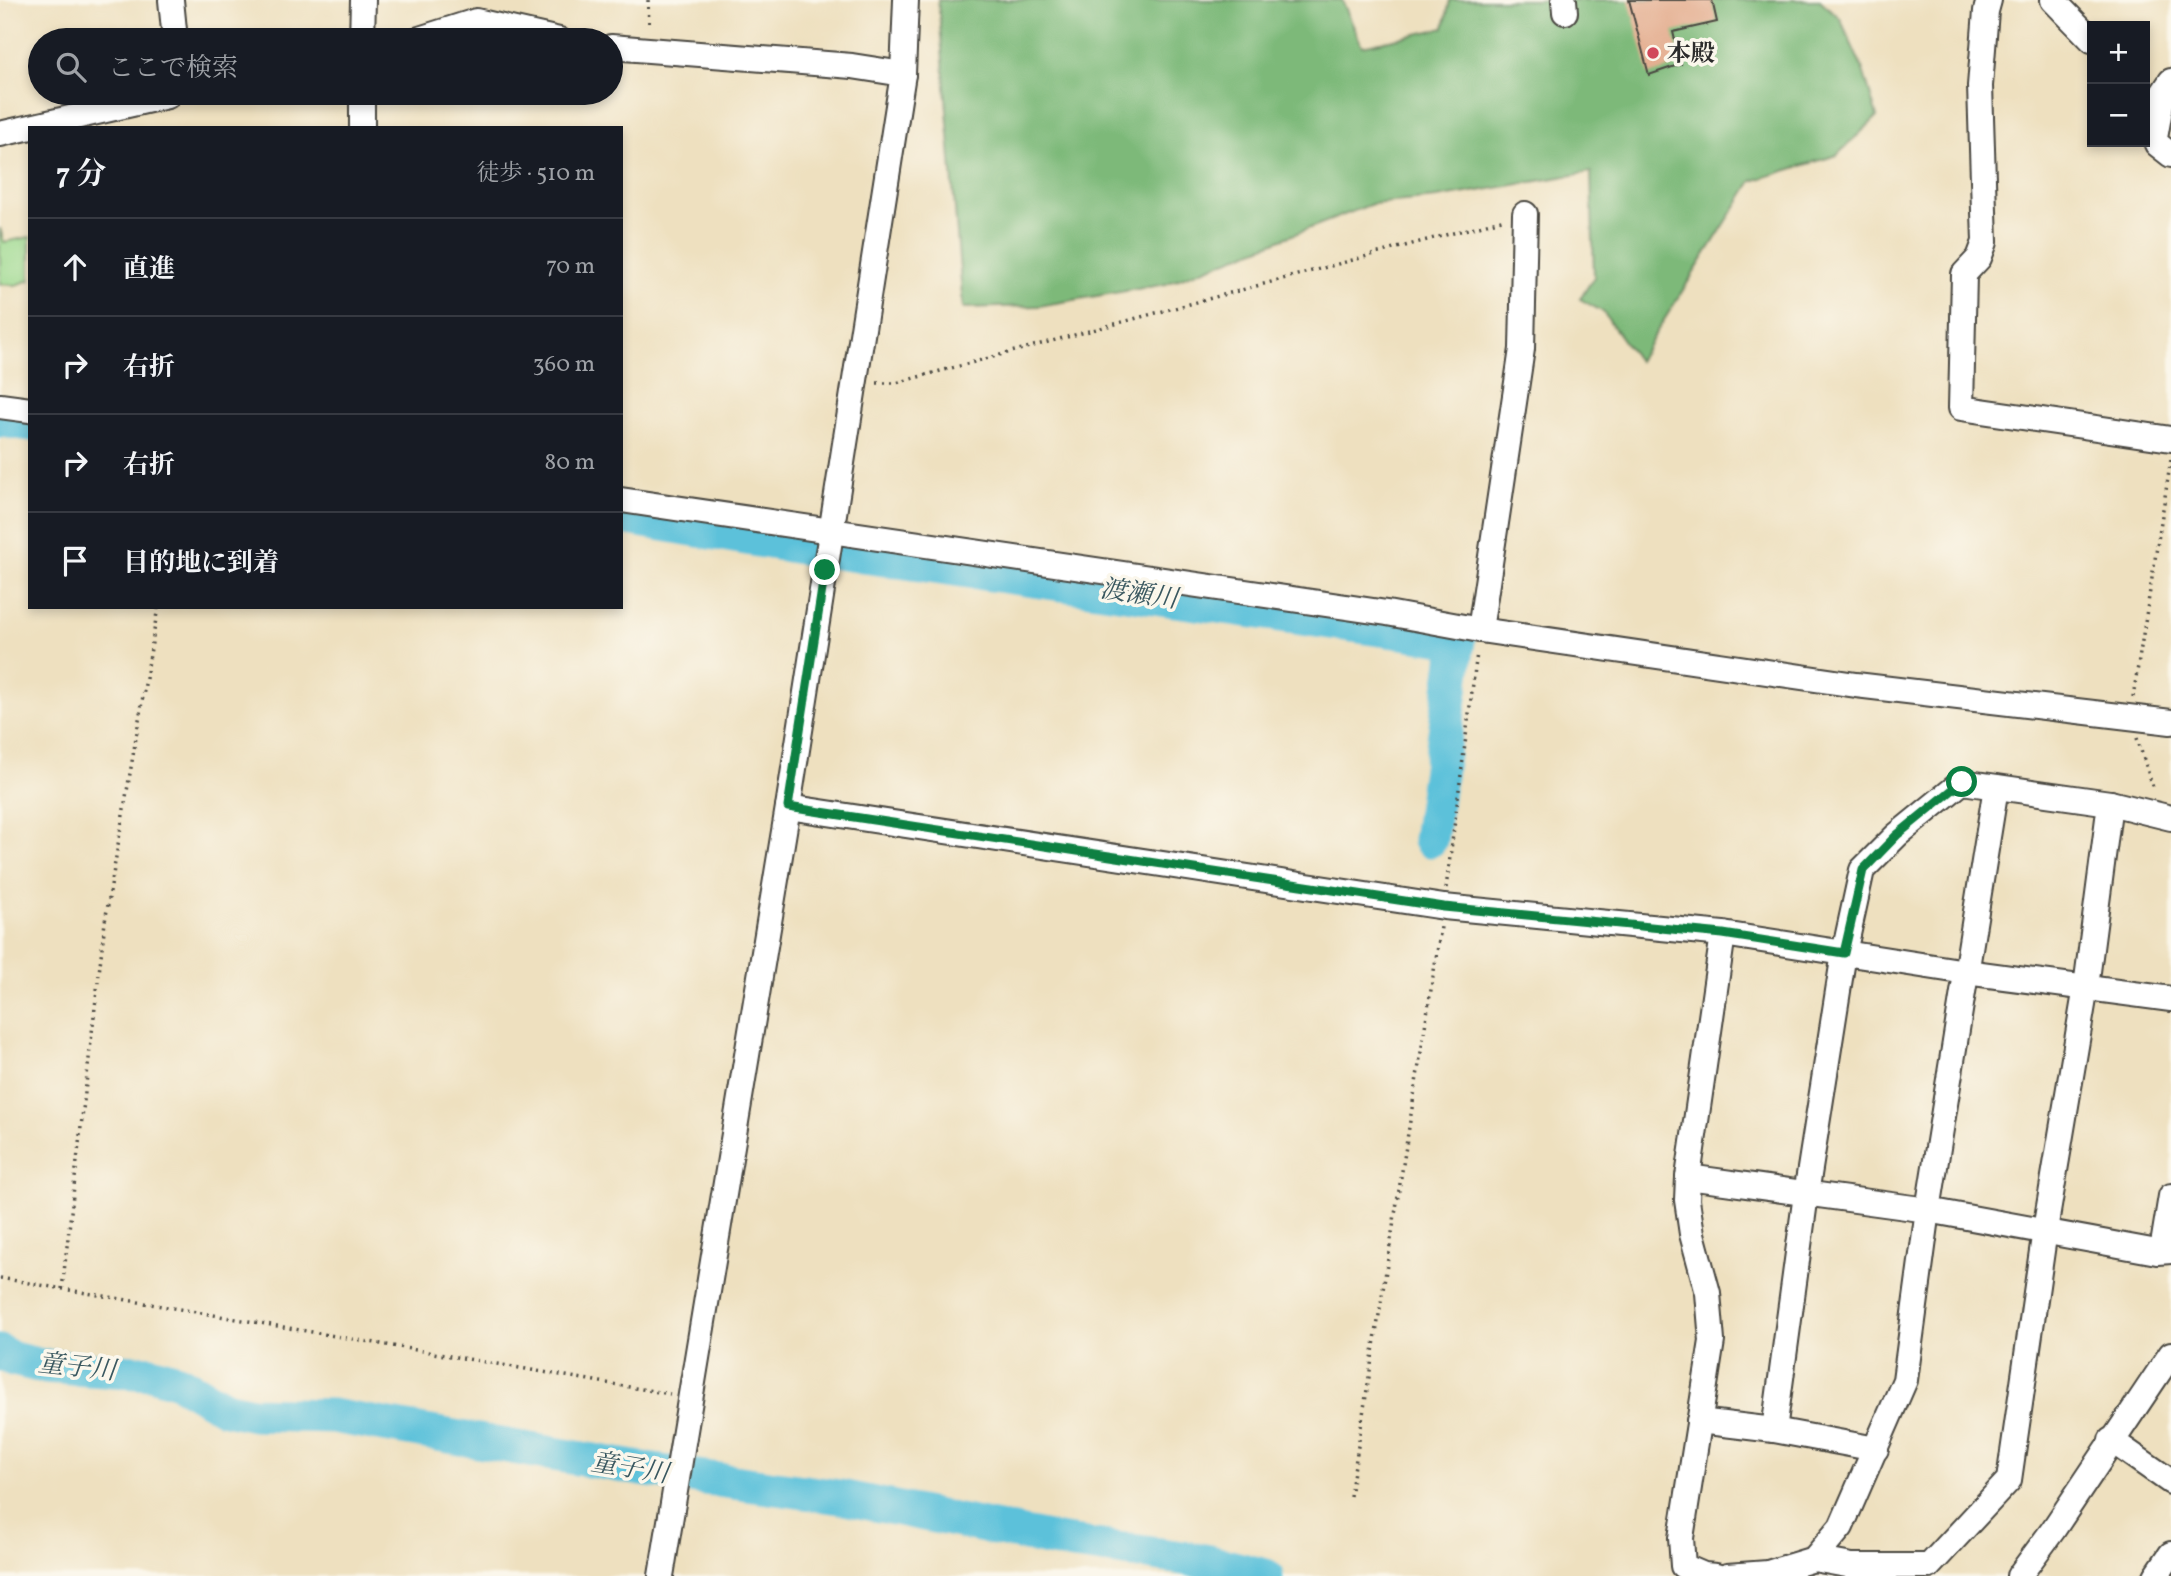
<!DOCTYPE html>
<html lang="ja">
<head>
<meta charset="utf-8">
<style>
	:root { --surface:#171b24; --page:#20242c; --text:#f1f3f6; --muted:#9ea1a6; --line:#363941 }
	body { margin:0; font-family:Vollkorn,"Noto Serif JP",serif; background:var(--page); color:var(--text) }
	.controls { position:absolute; right:21px; top:21px; display:grid; overflow:hidden; border-radius:0px; box-shadow:0 4px 10px #0003 }
	.controls button { width:63px; height:63px; display:grid; place-items:center; padding:0; border:0; border-bottom:2px solid var(--line); background:var(--surface); color:var(--text); font:35px sans-serif }
	.stop { position:absolute; width:21px; height:21px; margin:-16px; border:5px solid #0b8043; border-radius:50%; background:#fff }
	.stop.end { background:#0b8043; border-color:#fff; box-shadow:0 2px 7px #0008 }
	.list { margin:0; padding:0; list-style:none }
	h2 { display:flex; justify-content:space-between; align-items:center; height:91px; margin:0; padding:0 28px; font-size:30px }
	h2 small { font-size:23px; font-weight:400; color:var(--muted) }
	.list li { display:grid; grid-template-columns:46px 1fr auto; gap:21px; align-items:center; box-sizing:border-box; height:98px; padding:0 28px; border-top:2px solid var(--line) }
	.list b { display:block; font-size:26px; white-space:nowrap }
	.list em { font-size:23px; font-style:normal; color:var(--muted) }
	.icon { flex:none; width:38px; height:38px; fill:none; stroke:currentColor; stroke-width:2; stroke-linecap:round; stroke-linejoin:round }
	.map { position:relative; flex:none; width:2171px; height:1576px; overflow:hidden }
	.search { position:absolute; background:var(--surface); box-shadow:0 4px 10px #0003; left:28px; top:28px; width:595px; height:77px; display:flex; align-items:center; gap:18px; box-sizing:border-box; padding:0 24px; border-radius:38px; color:var(--muted); font-size:26px }
	.panel { position:absolute; background:var(--surface); box-shadow:0 4px 10px #0003; left:28px; top:126px; width:595px; height:483px; border-radius:0px }
	.map>svg:first-child { display:block }
	.green { fill:#9cd98e; stroke:#64825c; stroke-width:2 }
	.forest { fill:#7db979; stroke:#547252; stroke-width:2 }
	.lines { fill:none; stroke-linecap:round; stroke-linejoin:round }
	.river { stroke:#5cc1da; stroke-width:35 }
	.building { fill:#e4ad8f }
	.minor-casing { stroke:#484641; stroke-width:28 }
	.path { stroke:#484641; stroke-width:3.5; stroke-dasharray:2 5; stroke-linecap:butt }
	.minor { stroke:#fff; stroke-width:24 }
	.route { stroke:#0b8043; stroke-width:9 }
	.poi-dot { fill:#d1495b; stroke:#fbf7ec; stroke-width:2.5 }
	.labels { text-anchor:middle; stroke-width:7; stroke-linejoin:round; paint-order:stroke }
	.poi-label { font-size:24px; font-weight:bold; fill:#2b2b2b; stroke:#fbf7ec; text-anchor:start }
	.water-label { font-size:26px; font-style:italic; fill:#3a5860; stroke:#fbf7ec }
</style>
</head>
<body>
<div class="map">
<svg width="2171" height="1576" viewBox="0 0 2171 1576">
	<rect width="100%" height="100%" fill="#fbf7ec"/>
	<filter id="ink" filterUnits="userSpaceOnUse"><feTurbulence type="fractalNoise" baseFrequency=".0143" numOctaves="2"/><feDisplacementMap in="SourceGraphic" scale="14" xChannelSelector="R" yChannelSelector="G"/><feConvolveMatrix kernelMatrix="1 2 1 2 8 2 1 2 1" color-interpolation-filters="sRGB"/></filter>
	<filter id="wash" filterUnits="userSpaceOnUse"><feTurbulence type="fractalNoise" baseFrequency=".00686" numOctaves="4" result="noise"/><feDisplacementMap in="SourceGraphic" scale="28" xChannelSelector="R" yChannelSelector="G"/><feGaussianBlur stdDeviation="1.57" result="paint"/><feColorMatrix in="noise" values="0 0 0 0 0 0 0 0 0 0 0 0 0 0 0 0 0 1.4 0 .05"/><feComposite in="paint" operator="in"/></filter>
	<g filter="url(#wash)">
		<rect width="100%" height="100%" fill="#eee0bf"/>
		<path class="green" d="M0,228L4,242L30,237V280L16,285L0,284Z"/>
		<path class="forest" d="M938,0H1342L1362,46L1444,28L1450,0H1820L1840,18L1863,70L1877,117L1837,155L1752,181L1638,361L1603,312L1580,299L1594,277L1591,172L1437,198L1372,204L1166,284L1039,306L963,308Z"/>
		<g class="lines">
			<g class="river">
				<path d="M0,420L30,424"/>
				<path d="M621,517L800,547L1458,640L1430,840"/>
				<path d="M0,1352L13,1359L42,1366L151,1373L178,1381L225,1408L253,1414L332,1416L647,1470L840,1497L1058,1541L1205,1561L1266,1576"/>
			</g>
		</g>
		<g id="blocks">
			<path class="building" d="M1629,0H1712L1717,22L1673,32L1681,64L1649,75Z"/>
		</g>
	</g>
	<g filter="url(#ink)">
		<use href="#blocks" fill-opacity="0" stroke="#484641" stroke-width="2"/>
		<g class="lines">
			<g class="minor-casing">
				<g id="minor">
					<path d="M171,0L175,40"/>
					<path d="M1564,0L1565,12"/>
					<path d="M1989,0L1986,11L1980,86L1985,242L1979,258L1964,274L1961,408L2171,439"/>
					<path d="M2053,0L2092,40"/>
					<path d="M362,40L363,0"/>
					<path d="M416,40L476,21L559,40"/>
					<path d="M611,47L852,66L903,74"/>
					<path d="M2171,81L2163,93L2155,138L2157,144L2171,155"/>
					<path d="M362,93V128"/>
					<path d="M0,134L167,96L168,93"/>
					<path d="M0,406L30,410"/>
					<path d="M621,500L1387,613L1480,630L1856,685L2171,722"/>
					<path d="M1480,630L1522,349L1525,214"/>
					<path d="M788,807L1444,907L1723,934L1966,972L2171,999"/>
					<path d="M1688,1177L1928,1210L2157,1252L2171,1251"/>
					<path d="M2162,1251L2171,1196"/>
					<path d="M1699,1421L1774,1430L1876,1449"/>
					<path d="M1774,1430L1806,1194L1844,953L1862,870L1897,835L1962,782L2110,803L2171,818"/>
					<path d="M2111,1440L2171,1482"/>
					<path d="M1814,1559L1852,1566H1929L2009,1480L2045,1230L2086,987L2110,803"/>
					<path d="M661,1576L788,807L903,74L906,0"/>
					<path d="M1716,1576L1704,1575L1683,1566L1681,1538L1712,1341L1708,1293L1692,1234L1687,1200L1688,1177L1723,934"/>
					<path d="M1727,1576L1768,1573L1814,1559L1841,1527L1905,1380L1928,1210L1996,787"/>
					<path d="M2019,1576L2053,1530L2171,1354"/>
					<path d="M2156,1576L2171,1554"/>
				</g>
			</g>
			<g class="path">
				<path d="M648,0L649,27"/>
				<path d="M877,383H896L1505,219"/>
				<path d="M2133,697L2171,459"/>
				<path d="M2137,738L2154,791"/>
				<path d="M1446,888L1477,653"/>
				<path d="M0,1278L670,1394"/>
				<path d="M62,1289L105,922L158,607"/>
				<path d="M1350,1496L1441,927"/>
			</g>
			<use href="#minor" class="minor"/>
		</g>
	</g>
	<g class="lines" filter="url(#ink)">
		<path class="route" d="M825,570L788,807L1444,907L1723,934L1844,953L1863,870L1897,835L1962,782"/>
	</g>
	<circle class="poi-dot" cx="1653" cy="53" r="7"/>
	<g class="labels">
		<g class="poi-label">
			<text x="1667" y="61">本殿</text>
		</g>
		<g class="water-label">
			<text transform="translate(1139 593) rotate(8)" y="9">渡瀬川</text>
			<text transform="translate(77 1366) rotate(6)" y="9">童子川</text>
			<text transform="translate(630 1467) rotate(9)" y="9">童子川</text>
		</g>
	</g>
</svg>
<div class="controls">
<button>+</button>
<button>−</button>
</div>
<div class="stop" style="left:1962px;top:782px"></div>
<div class="stop end" style="left:825px;top:570px"></div>
<div class="search"><svg class="icon" aria-label="search" viewBox="0 0 24 24"><circle cx="10" cy="10" r="6"/><path d="M15 15l6 6"/></svg>ここで検索</div>
<section class="panel">
<h2>7 分<small>徒歩 · 510 m</small></h2>
<ul class="list">
<li><svg class="icon" aria-label="ahead" viewBox="0 0 24 24"><path d="M12 20V5M6 11l6-6 6 6"/></svg><div><b>直進</b></div><em>70 m</em></li>
<li><svg class="icon" aria-label="right" viewBox="0 0 24 24"><path d="M7 20v-9h11M14 6l5 5-5 5"/></svg><div><b>右折</b></div><em>360 m</em></li>
<li><svg class="icon" aria-label="right" viewBox="0 0 24 24"><path d="M7 20v-9h11M14 6l5 5-5 5"/></svg><div><b>右折</b></div><em>80 m</em></li>
<li><svg class="icon" aria-label="arrive" viewBox="0 0 24 24"><path d="M6 21V4h12l-3 4 3 4H6"/></svg><div><b>目的地に到着</b></div></li>
</ul>
</section>
</div>
</body>
</html>
